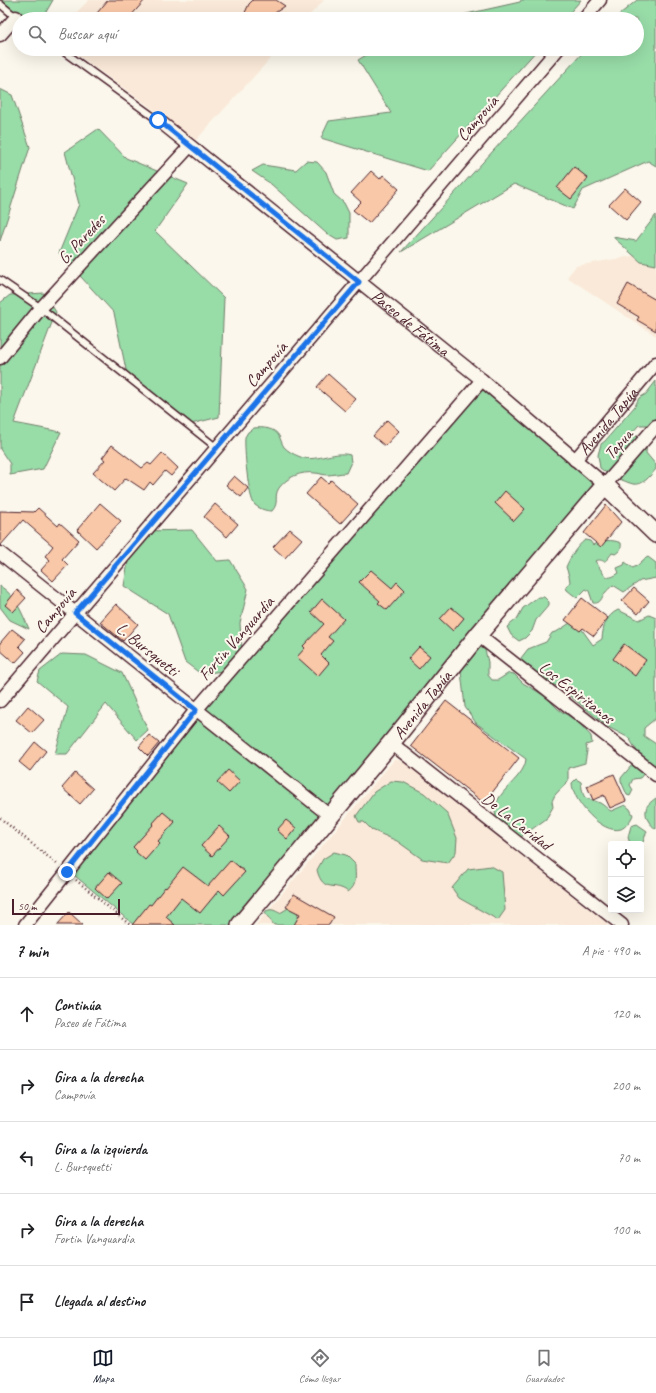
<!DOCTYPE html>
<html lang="es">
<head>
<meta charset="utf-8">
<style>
	:root { --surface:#fff; --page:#f6f6f6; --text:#202124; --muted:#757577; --line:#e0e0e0; --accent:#111827 }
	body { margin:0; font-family:Caveat,sans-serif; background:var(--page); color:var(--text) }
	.controls { position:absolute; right:12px; bottom:12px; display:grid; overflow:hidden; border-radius:4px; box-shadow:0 4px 16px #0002 }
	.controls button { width:36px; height:36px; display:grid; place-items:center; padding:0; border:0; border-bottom:1px solid var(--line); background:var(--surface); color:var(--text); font:20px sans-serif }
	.scale { position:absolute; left:12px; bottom:10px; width:108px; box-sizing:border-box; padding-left:4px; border:2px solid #4a1f2b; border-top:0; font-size:11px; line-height:14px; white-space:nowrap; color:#4a1f2b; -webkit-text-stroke:3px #fbf7ec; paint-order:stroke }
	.stop { position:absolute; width:12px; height:12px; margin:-9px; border:3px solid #1a73e8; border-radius:50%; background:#fff }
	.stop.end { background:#1a73e8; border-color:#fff; box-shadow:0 1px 4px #0008 }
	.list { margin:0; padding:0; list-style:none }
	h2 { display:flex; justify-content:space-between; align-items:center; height:52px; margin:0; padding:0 16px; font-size:17px }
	h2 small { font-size:13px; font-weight:400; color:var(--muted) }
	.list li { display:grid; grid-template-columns:26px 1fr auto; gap:12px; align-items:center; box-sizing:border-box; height:72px; padding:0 16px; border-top:1px solid var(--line) }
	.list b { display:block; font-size:15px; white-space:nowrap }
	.list p { margin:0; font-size:13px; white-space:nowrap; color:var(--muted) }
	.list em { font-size:13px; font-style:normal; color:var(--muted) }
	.icon { flex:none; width:22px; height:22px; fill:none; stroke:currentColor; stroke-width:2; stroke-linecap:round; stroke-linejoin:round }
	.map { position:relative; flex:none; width:656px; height:925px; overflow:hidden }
	.search { position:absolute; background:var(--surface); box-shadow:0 4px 16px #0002; left:12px; right:12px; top:12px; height:44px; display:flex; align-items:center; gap:10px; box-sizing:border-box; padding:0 14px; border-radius:22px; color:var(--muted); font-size:15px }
	.sheet { height:412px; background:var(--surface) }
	nav { display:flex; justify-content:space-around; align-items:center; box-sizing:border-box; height:56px; border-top:1px solid var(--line); background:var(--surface); font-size:11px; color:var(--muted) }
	nav a { display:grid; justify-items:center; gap:2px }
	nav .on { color:var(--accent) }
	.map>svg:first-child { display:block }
	.built { fill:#fae9d8 }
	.green { fill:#98dca8; stroke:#717e6a }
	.building { fill:#f9c8a8; stroke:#4a1f2b }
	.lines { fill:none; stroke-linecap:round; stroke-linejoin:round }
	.lane-casing { stroke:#4a1f2b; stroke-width:9 }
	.street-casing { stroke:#4a1f2b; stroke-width:15 }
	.secondary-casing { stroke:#4a1f2b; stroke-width:20 }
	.path { stroke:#4a1f2b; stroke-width:2.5; stroke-dasharray:1 3; stroke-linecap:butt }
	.lane { stroke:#fbf7ec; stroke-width:6 }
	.street { stroke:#fbf7ec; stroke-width:12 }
	.secondary { stroke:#fbf7ec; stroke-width:17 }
	.route { stroke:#1a73e8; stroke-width:5 }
	.labels { text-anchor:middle; stroke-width:4; stroke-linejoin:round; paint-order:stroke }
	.street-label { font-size:17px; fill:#4a1f2b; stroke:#fbf7ec }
</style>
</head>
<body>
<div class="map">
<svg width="656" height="925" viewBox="0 0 656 925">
	<rect width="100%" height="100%" fill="#fbf7ec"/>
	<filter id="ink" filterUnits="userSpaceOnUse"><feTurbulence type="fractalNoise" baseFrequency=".025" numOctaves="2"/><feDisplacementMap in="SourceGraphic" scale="8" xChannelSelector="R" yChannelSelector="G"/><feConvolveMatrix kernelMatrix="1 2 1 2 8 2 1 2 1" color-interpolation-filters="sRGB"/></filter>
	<g filter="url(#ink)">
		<g class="built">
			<path d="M89,0H324L306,19H70Z"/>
			<path d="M69,49H279L196,140Z"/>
			<path d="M643,254L656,260V336L567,277L576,266Z"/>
			<path d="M395,759L404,763L609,925H256Z"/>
		</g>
		<g class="green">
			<path d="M0,0H53L42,19H19L14,21Z"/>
			<path d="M521,0H581L564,19H444L520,2Z"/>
			<path d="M637,0H656V166L648,161L583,190L573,209L514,184L401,252L586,49H637V19H614Z"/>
			<path d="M376,49H538L428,171L321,138L329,121L391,113L358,60Z"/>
			<path d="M0,89L12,95L30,147L0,241Z"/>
			<path d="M98,129L126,158L188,184L155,231L224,298L219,417L187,425L128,379L114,313L59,253L79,204L65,152Z"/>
			<path d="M306,161L317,162L326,172L334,194L344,203L349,213V238L337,240L327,234L271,184L252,171L263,165L296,170Z"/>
			<path d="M656,215V265L641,262L613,237L636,241Z"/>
			<path d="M44,293L56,312L14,423L61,432L43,469L10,475V464L0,449V303L10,295Z"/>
			<path d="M482,380L605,485L231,925H134L68,870L230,670L201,674L185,662L168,614L124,586L130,549L143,531L192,530L217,561L230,560L248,589L240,623L242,656Z"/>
			<path d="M656,381V426L652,425H639L630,435L642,437L647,440L646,453L656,465V469C650,476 643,486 633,484C625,482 623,479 614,479L600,468L598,455L601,444L605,441L635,406L639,398L646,394Z"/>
			<path d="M254,428C262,427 275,428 279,436C281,440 282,444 284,447C288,451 293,454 298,456C315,464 333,450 350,455L351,462L346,473C340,473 333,475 327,475C323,475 319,473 315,473C301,471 287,477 279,488C273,497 280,502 272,511C266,511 260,509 255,505C248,498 244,449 245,437L248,432Z"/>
			<path d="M585,540L590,541L593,545C602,540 612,539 621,543C622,548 619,552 615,554L612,553C601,568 606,557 595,561L605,576C610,579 614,576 619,573L617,568L624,565L625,562L633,568C639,566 642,559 648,557L656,563V578L640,581L624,592L613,585C610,588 607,590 605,593C601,598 601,604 593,603L589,591L586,589L577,598L567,590L566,587L570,582L569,576L566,567C571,556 576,547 585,540Z"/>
			<path d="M0,586C16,596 22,613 29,629L10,620L0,607Z"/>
			<path d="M538,597H544L549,602V605L536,620L532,631L525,638L519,641L511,635L507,627L517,619L523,608Z"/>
			<path d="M618,610L639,620L649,615L656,618V718L644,728V736L656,744V775L641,758L629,738L608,727L559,687L535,677L523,665L521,658L528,649L546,642L552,633L558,631L573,621L578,624L593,645L602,639C603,626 606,616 618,610Z"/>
			<path d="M480,647L485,650L488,662V675L492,680H498L509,673L514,674L523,683L545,696L558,709L578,722L591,736L592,743L586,745L587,751L585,763L568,768V781L555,795L552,801L553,807L546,819L521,837H515C510,833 499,826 497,820C486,794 524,782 526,759L476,723L465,707L461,671L467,660L475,650Z"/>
			<path d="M62,654L86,655L122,673L148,730L137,740L106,704L67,754H55L68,707L37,681L40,671Z"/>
			<path d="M632,765L646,771L640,778L633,779L630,785L633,790L630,796L627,795L621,781V778Z"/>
			<path d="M576,779L581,782C584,803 584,796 600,803C604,805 607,809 611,811L625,805L630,809L633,815C631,820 626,827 621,829C602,835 572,800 572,783Z"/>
			<path d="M391,781L403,782L424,793L447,813L457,838L456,852L448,863L422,859L397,841L372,830L364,822H359L356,816L374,792Z"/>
			<path d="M656,798V829C650,825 645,818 646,810C646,805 652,801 656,798Z"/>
			<path d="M637,824L647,831L643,842L640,844H630L628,837L631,826Z"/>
			<path d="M334,852L346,855L355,864C355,876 358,885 348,892C335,881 323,894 317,870L323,859Z"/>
			<path d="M491,866L502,872L505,910L498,920L459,898L452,888L468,869Z"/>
			<path d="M290,907L296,908L299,919L297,925H274L265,913L266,911C272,908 275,911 280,913Z"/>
		</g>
		<g class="building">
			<path d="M108,0H145L128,19H92Z"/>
			<path d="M253,0H276L285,6L272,15L270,19H242L249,4Z"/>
			<path d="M574,167L588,178L571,199L557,188Z"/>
			<path d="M371,171L380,179L383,175L399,189L369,223L353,210L361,202L351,193Z"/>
			<path d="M625,188L641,202L626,220L609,205Z"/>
			<path d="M628,284L656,300V331L637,320L639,317L617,304Z"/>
			<path d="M328,374L356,399L345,411L317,387Z"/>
			<path d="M387,420L399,431L385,446L373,436Z"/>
			<path d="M112,445L142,468L148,463L151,465L162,453L178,468L171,476L165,471L153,485L150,482L144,490L126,478L114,491L93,473L105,460L102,458Z"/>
			<path d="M234,476L248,488L241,497L226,485Z"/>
			<path d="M321,477L328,483L331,480L358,504L340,524L306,494Z"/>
			<path d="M505,491L525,509L514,521L495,503Z"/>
			<path d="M100,503L121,521L96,548L77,530Z"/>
			<path d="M215,504L238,524L227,537L204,517Z"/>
			<path d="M606,505L621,522L601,547L584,533Z"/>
			<path d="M38,508L58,526L60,523L79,540L62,559L68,565L53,581L41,570L50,560L45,556L53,546L23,520L0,546V511L34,512Z"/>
			<path d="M290,529L302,539L285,558L273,547Z"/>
			<path d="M371,570L392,588L397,582L405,590L387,610L378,603L380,601L359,582Z"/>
			<path d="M634,588L649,601L638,614L622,601Z"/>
			<path d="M17,590L26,598L13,612L5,605Z"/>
			<path d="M582,598L608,618L594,636L583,628L580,631L565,620Z"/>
			<path d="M322,599L344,619L328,637L333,641L321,655L329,663L318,676L297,657L305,648L303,646L324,624L311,612Z"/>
			<path d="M116,604L138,624L123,641L100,622Z"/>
			<path d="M451,607L464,618L453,631L440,619Z"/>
			<path d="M12,629L25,639L19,646L25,652L15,663L0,650V643Z"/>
			<path d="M624,644L646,660L635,676L613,659Z"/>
			<path d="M419,647L430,656L419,669L408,659Z"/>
			<path d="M446,701L519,758L484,803L411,746Z"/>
			<path d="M28,706L44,720L32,733L16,720Z"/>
			<path d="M149,735L159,743L148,756L139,747Z"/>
			<path d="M35,742L46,751L30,771L19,762Z"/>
			<path d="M228,770L240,781L229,793L217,782Z"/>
			<path d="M75,773L93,789L80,804L62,788Z"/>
			<path d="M614,774L626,801L610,808L604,795L593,800L587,786Z"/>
			<path d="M163,812L175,822L158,841L160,843L145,860L136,852L137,851L133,847L153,825L152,824Z"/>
			<path d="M286,820L296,828L287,839L277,830Z"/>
			<path d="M219,826L230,836L212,856L201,846Z"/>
			<path d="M231,860L245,872L224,895L219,890L200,913L181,898L166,917L175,925H132L149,904L151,905L165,887L166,888L183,867L208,886Z"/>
			<path d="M109,872L122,883L107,899L95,888Z"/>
			<path d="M294,894L334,917L329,925H294L300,914L286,907Z"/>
			<path d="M69,912L83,925H57Z"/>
		</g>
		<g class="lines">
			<g class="lane-casing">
				<g id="lane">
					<path d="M0,4L17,18"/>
					<path d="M60,49L158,120"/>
					<path d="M0,280L41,308L217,448"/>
				</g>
			</g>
			<g class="street-casing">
				<g id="street">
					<path d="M584,19L600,0"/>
					<path d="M0,35L16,17"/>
					<path id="s1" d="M158,120L482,380L605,485L656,426"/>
					<path d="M0,358L41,308L190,146"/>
					<path id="s2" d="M575,460L656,363"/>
					<path d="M0,553L330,816"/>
					<path d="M478,635L656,775"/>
					<path d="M0,701L558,49"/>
					<path d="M391,743L622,925"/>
					<path d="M25,925L196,710L482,380"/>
				</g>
			</g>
			<g class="secondary-casing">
				<g id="secondary">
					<path id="s3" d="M240,925L391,743L478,635L605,485L656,534"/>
				</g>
			</g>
			<g class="path">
				<path d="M0,818L57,864"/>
				<path d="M76,880L130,925"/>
			</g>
			<use href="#lane" class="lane"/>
			<use href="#street" class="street"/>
			<use href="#secondary" class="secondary"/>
		</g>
	</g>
	<g class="lines" filter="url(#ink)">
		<path class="route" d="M67,872L196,710L75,613L359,282L158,120"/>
	</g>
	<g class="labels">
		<g class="street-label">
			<text transform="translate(477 118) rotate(-49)" y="6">Campovía</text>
			<text transform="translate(81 239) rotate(-47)" y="6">G. Paredes</text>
			<text dy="6" stroke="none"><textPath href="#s1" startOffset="324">Paseo de Fátima</textPath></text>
			<text transform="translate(266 364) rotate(-49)" y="6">Campovía</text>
			<text dy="6" stroke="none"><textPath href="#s2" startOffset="51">Avenida Tapúa</textPath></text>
			<text transform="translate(618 444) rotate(-49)" y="6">Tapua</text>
			<text transform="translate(55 610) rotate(-50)" y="6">Campovía</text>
			<text transform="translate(236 638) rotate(-49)" y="6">Fortin Vanguardia</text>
			<text transform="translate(148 649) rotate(39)" y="6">L. Bursquetti</text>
			<text transform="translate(577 692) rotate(38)" y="6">Los Espiritanos</text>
			<text dy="6" stroke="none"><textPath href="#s3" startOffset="286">Avenida Tapúa</textPath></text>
			<text transform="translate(517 821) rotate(38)" y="6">De La Caridad</text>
		</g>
	</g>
</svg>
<div class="controls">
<button><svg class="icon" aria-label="locate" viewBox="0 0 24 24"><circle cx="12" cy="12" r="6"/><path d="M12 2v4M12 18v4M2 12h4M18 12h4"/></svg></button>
<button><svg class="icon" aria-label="layers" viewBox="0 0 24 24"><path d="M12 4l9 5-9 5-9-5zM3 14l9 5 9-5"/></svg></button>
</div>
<div class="scale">50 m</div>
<div class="stop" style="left:158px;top:120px"></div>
<div class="stop end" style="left:67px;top:872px"></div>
<div class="search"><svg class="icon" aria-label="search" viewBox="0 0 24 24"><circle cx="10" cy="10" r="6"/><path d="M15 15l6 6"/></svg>Buscar aquí</div>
</div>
<section class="sheet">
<h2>7 min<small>A pie · 490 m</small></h2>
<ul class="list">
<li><svg class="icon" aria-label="ahead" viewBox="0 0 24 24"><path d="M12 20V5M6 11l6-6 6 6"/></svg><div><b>Continúa</b><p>Paseo de Fátima</p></div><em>120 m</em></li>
<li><svg class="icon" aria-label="right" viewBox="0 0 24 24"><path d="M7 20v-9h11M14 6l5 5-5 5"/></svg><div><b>Gira a la derecha</b><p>Campovía</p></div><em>200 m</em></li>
<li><svg class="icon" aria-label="left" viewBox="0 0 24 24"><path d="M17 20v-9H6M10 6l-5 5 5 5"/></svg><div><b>Gira a la izquierda</b><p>L. Bursquetti</p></div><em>70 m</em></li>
<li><svg class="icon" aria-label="right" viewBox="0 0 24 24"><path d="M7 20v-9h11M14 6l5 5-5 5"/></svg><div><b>Gira a la derecha</b><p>Fortin Vanguardia</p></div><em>100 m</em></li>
<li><svg class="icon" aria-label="arrive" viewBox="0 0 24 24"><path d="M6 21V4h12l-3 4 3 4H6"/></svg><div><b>Llegada al destino</b></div></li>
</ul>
</section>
<nav>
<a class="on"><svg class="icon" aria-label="map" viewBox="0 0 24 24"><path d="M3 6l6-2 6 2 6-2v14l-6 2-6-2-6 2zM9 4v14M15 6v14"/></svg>Mapa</a>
<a><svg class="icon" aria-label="directions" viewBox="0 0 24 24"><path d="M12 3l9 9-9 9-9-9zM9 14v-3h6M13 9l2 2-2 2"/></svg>Cómo llegar</a>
<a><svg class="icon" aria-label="saved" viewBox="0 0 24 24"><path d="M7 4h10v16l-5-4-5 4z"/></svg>Guardados</a>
</nav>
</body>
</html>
